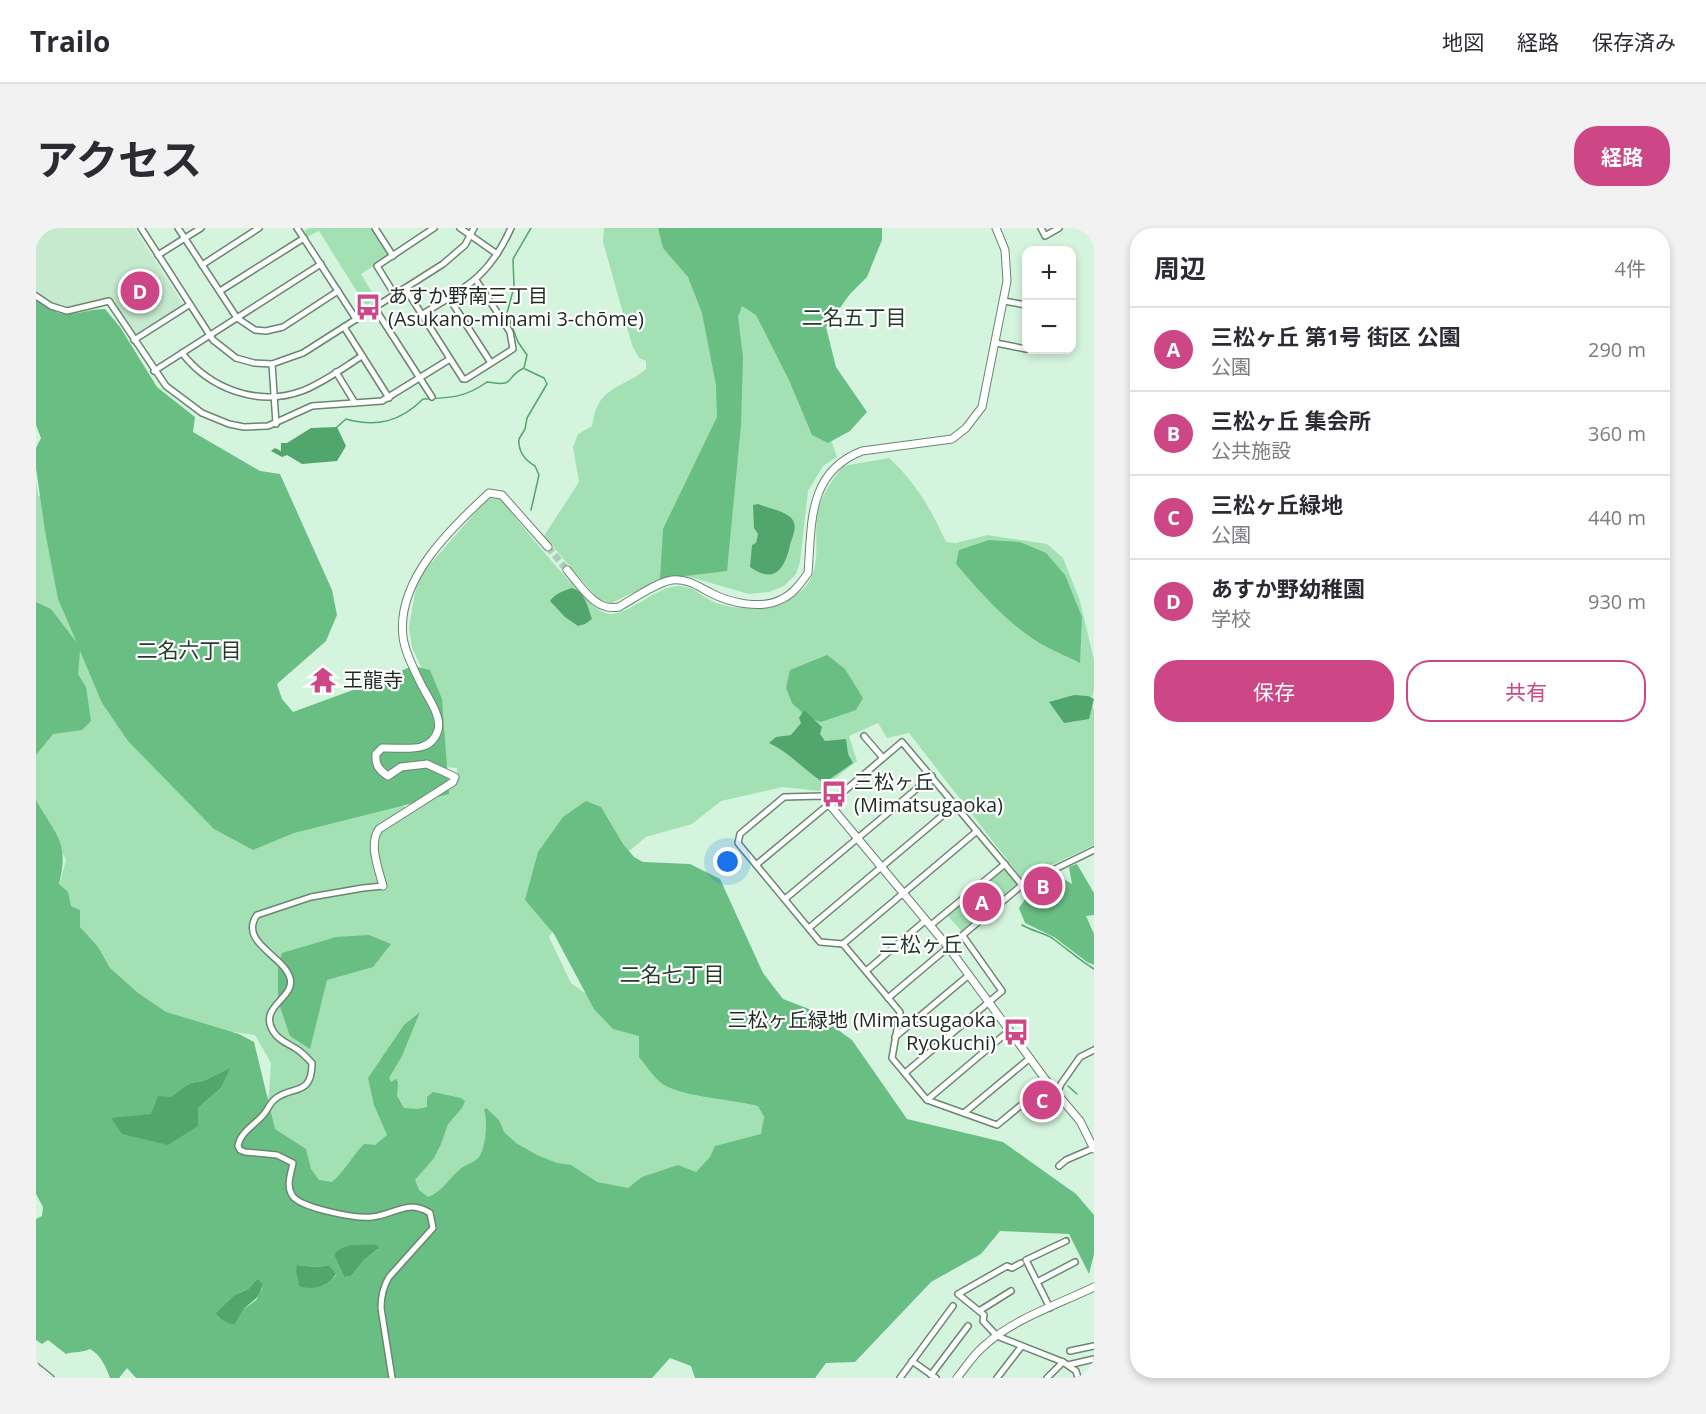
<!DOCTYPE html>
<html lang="ja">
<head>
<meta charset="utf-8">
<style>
	:root { --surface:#fff; --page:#f2f2f3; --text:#2b2b33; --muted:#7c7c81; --line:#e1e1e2; --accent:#cd4686 }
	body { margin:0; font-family:"Open Sans","Noto Sans JP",sans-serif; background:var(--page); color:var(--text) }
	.controls { position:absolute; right:18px; top:18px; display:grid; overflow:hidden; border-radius:12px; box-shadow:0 3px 9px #0003 }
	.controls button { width:54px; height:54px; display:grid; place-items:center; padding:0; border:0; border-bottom:2px solid var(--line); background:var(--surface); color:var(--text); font:30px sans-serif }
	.you { position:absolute; left:692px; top:634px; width:21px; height:21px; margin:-15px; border:4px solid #fff; border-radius:50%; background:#1a73e8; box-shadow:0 0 0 9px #1a73e833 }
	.badge { display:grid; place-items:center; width:39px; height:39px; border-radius:50%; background:var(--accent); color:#fff; font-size:20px; font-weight:700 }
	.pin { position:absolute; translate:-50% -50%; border:3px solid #fff; box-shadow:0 2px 6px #0006 }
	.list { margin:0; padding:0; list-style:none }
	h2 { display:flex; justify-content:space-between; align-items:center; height:78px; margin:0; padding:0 24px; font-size:26px }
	h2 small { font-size:20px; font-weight:400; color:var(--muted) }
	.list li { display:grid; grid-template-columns:39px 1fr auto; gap:18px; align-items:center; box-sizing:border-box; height:84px; padding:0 24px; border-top:2px solid var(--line) }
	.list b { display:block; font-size:22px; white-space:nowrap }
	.list p { margin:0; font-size:20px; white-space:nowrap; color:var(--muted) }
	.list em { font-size:20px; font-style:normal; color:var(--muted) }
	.actions { display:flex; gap:12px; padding:18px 24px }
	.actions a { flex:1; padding:14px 0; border:2px solid var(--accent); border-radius:24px; text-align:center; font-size:21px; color:var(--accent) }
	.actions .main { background:var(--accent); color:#fff }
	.map { position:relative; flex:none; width:1058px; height:1150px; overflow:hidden; border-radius:24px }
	header { display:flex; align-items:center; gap:36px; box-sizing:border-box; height:84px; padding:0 30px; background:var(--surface); border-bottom:2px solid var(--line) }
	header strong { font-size:28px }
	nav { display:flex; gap:33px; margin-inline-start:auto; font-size:21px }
	.intro { display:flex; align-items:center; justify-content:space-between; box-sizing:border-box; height:144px; padding:0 36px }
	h1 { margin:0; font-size:42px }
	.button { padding:15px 27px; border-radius:24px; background:var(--accent); color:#fff; font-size:21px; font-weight:700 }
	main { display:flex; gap:36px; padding:0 36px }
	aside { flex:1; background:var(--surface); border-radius:24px; box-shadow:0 3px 9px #0003 }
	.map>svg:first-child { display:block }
	.built { fill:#c5eace }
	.green { fill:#a3e1b4 }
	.forest { fill:#69be84; fill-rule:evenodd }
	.water { fill:#51a66e }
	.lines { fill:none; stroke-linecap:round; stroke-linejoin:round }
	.stream { stroke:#51a66e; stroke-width:1.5 }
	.tertiary-tunnel { stroke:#b0ccb8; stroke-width:7; stroke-dasharray:7 3.5; stroke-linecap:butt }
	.minor-casing { stroke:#6a8671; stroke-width:8 }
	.tertiary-casing { stroke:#6a8671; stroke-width:9 }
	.minor { stroke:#fff; stroke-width:5 }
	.tertiary { stroke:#fff; stroke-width:7 }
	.labels { text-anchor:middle; stroke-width:4.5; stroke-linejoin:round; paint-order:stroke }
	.poi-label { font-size:20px; fill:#1e2a22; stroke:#fff; text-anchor:start }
	.neighbourhood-label { font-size:21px; fill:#223b2a; stroke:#fff }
</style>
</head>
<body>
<header>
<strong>Trailo</strong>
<nav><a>地図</a><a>経路</a><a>保存済み</a></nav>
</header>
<div class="intro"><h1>アクセス</h1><a class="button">経路</a></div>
<main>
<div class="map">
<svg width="1058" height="1150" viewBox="0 0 1058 1150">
	<rect width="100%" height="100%" fill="#d5f4dd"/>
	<path class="built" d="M0,0H98L146,75L145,79L101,106L97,105L73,69L35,81L25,80L17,77L0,66Z"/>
	<g class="green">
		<path d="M273,0H335L351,25V29L325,46L340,71L330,78L283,3L271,9L268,3Z"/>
		<path d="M568,0H755L793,206L801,229L787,238L772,263L764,334L760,346L748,358L733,364L713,366L654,349L624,351L576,375L562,371L508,308L543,254L537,219L542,206L556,198C557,192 558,185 561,179C569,159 595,155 610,141V133L603,130L596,117L567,14Z"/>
		<path d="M853,230C880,255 895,281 910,314L920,315L951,307L1011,316L1027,330L1044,373L1058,432V461L1055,475L1058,482V617L986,651L873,505L851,510L842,495L813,508L821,533L783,563L747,559L685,573L656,596L610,609L536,670L513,709L535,755L593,797L724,865L730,907L670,941L573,965L409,973L260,963L216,910L233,866L235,835L219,807L157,798L85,770L22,661L30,632L0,573V254L2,267L15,276L26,308L374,583L422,554L421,540L394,538L407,485L376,420L373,399L380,360L389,342L452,270L465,271C488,301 512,330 538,358C547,367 556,380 569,385C590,392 619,357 644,358C658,359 664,367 676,373C689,381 733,383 747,376C754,372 763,365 769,359C786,341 778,312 781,290C784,268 795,254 807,238Z"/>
		<path d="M967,641L982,657L929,707L911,687Z"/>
	</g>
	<g class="forest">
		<path d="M622,0H846V12L831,49L814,66L790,99L800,139L831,184L814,203L792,215L776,207L753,152L720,87L706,78L702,89L707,129L705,197L691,343L624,351L627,301L681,189L680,157L666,85L652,49L627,20Z"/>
		<path d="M0,71C9,77 19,86 30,86C42,86 55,81 69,81L84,99L121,159L159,189L157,204L224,243L244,246L296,362L301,387L290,413L241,456L246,471L257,484L325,459L377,438L394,442L406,471L413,566L258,605L217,622L178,601L92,513L66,475L44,423L42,446L50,459L55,493L46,502L17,506L0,527V374L15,381L41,415L22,371L9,303L0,240V220L5,210L0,197Z"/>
		<path d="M953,312L984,314L1010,325L1029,347L1046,389L1044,435C1031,428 1015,422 1002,414C970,394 944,364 920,336L923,322Z"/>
		<path d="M791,427L809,441L827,470L820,482L785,494L772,490L756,475L750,460L754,442Z"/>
		<path d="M0,572C19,607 34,613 23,656L32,664L35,678L44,682V699L62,719L74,740L102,765L130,784L203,806L218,814L239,901L270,921L275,941L283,952L296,954C309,943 316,928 328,916L339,917L351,907L338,877L332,850L368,797L384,784L366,828L353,850L355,854L360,851L362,854L361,868L368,880L381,881L391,879V869L397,864L425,870L429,873L426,880L412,896L405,916L398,930L379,952L383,962L392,969C409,962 412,950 427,939C432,936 440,933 443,929C450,919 452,892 448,882L450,880L463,892L468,904L480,915L501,927L521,935L535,937L561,954L592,960L606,949L642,937L660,944L674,929L679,918L725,906L728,889L722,878C695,871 657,870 632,859C620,854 611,838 603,829V808L577,801L558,781L518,706L489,672L502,624L527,589L550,573L565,579L587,616L598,629L607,634L654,636L684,651L727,745L747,771L773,781L816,812L871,891L967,914L1040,966L1058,987V1026L1053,1046L1033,1006L964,1003L945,1026L895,1054L819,1134L790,1135L779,1150H659L655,1138L634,1130L616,1150H100L91,1140L83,1150H74C70,1139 65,1127 54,1121C46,1125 39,1123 30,1126L12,1112L6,1116L0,1112V991L6,988L7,979L0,966ZM192,841L185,860L162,880L86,906L101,889L116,886L154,855L167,853ZM340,1016L342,1021L328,1032L315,1048L308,1049L298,1027L319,1017ZM261,1037L281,1039L293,1037L300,1047C288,1060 277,1058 262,1055ZM221,1051L226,1061L220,1072L207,1082L199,1096L188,1092L192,1074L201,1066L212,1061Z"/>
		<path d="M1041,636L1058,665V687L1050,688L1058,706V737L1051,734L1018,709L989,695L983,680L1001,654L1019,646L1036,656L1033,639Z"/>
		<path d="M333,707L355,716L337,739L291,752L274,821L254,808L242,773V737L246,725L300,709Z"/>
	</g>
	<g class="water">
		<path d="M301,199L310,218L301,233L266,236L251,227L246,229L235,223L239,220L245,223V215H251L275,200Z"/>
		<path d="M722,276C731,280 750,283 756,291C762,298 756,310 754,317C749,340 739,357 714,339L716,317L720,315L722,306L718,300L717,277Z"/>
		<path d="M536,360C549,364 552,379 556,391L549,396L542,398L529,389L514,373C520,365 527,363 536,360Z"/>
		<path d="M1038,467L1052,468L1058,471L1053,491L1028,495L1013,474Z"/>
		<path d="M768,482L786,499L784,506L789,513L810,511L812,526L817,535L788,555C769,543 753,524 733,515L740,509L755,507L765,495L763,490Z"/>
		<path d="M194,840L185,860L162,880V898L132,917L86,906L75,890L115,886L122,868L135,869L154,855L167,853Z"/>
		<path d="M340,1016L343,1020L328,1032L315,1048L308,1049L298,1027C307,1014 327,1017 340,1016Z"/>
		<path d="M261,1037L281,1039L293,1037L300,1046C292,1058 277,1063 263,1058L260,1043Z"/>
		<path d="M221,1051L226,1055C226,1068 218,1072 210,1079C205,1083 203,1091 199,1096C193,1097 183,1091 180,1085L199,1067L212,1061Z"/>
	</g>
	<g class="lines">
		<g class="stream">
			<path d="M489,141L508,150L511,156L491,190L489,201L483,211C482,223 489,232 499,238L503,247L495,282"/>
			<path d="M301,199L310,191C341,200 365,193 387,171C413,170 429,170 451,154C482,159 467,150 488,140L491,127L482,114L471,85L478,59L477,31L495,0"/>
			<path d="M986,697C996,703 1008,705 1016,710C1030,720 1043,732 1058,741"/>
			<path d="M1032,858L1041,866"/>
		</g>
		<path class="tertiary-tunnel" d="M512,319L531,342"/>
		<g class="minor-casing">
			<g id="minor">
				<path d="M105,0L177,112L200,130L218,135L236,136L267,125L407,36L429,17L438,0"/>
				<path d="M142,0L201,90L219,102L230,103L247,99L302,63"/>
				<path d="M261,0L320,91"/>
				<path d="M339,0L357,28"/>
				<path d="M424,0L461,26"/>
				<path d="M1005,0L1009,8L1023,0"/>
				<path d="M122,27L165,0"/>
				<path d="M166,37L223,0"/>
				<path d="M369,60L427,151H430L477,121L474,104L440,52"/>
				<path d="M184,63L268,10"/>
				<path d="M359,67L341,38L398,0"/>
				<path d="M0,68L15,78L31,83L73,73L130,158L166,185L193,196L208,199L232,198L276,178L346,173L414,131"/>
				<path d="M413,70L455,135"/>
				<path d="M968,73L990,77"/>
				<path d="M338,79L396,169"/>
				<path d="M387,86C430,59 453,49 475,0"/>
				<path d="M308,99L353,170"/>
				<path d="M98,112L153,77"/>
				<path d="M960,115L990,121"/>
				<path d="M146,125C174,161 222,179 266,163C287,155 307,140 326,128"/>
				<path d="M236,136L240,196"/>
				<path d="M118,143L285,36"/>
				<path d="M300,144L319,175"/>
				<path d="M828,508L847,530"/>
				<path d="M720,637L793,576"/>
				<path d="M986,657L866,514L799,571L787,568L748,569L704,606L702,615L784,714L807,716L864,784L856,830L891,872L961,897L1012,855"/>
				<path d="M347,658L327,660L275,669L221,687C202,714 248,728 254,750C260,770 222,778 237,803C242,812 251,815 259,820C266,824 271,830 276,835C276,869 256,857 239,871C234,875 232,881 228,886C219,897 204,904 202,918L204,922L209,924L241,927L257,935C255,945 250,958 256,967C263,980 321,991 336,989C360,986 371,971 394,985L397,1000L353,1049C347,1059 345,1068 345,1080L356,1150"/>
				<path d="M749,671L896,548"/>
				<path d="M895,697L969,636"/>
				<path d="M773,700L919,577"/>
				<path d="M807,716L941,603"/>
				<path d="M830,743L890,692"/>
				<path d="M852,770L986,657L1058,622"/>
				<path d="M859,809L933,747"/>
				<path d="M869,845L966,763L927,708"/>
				<path d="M1021,866L1025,856L1044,829L1058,822"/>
				<path d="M891,872L974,802"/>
				<path d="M928,885L994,830"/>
				<path d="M1023,938L1030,932L1058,920"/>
				<path d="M985,1035L976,1040L971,1038L922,1066L948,1087L947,1093L961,1108L1027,1134L1040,1143L1042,1150"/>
				<path d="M1001,1054L1039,1034"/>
				<path d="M1014,1080L990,1032L1030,1013"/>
				<path d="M943,1083L975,1063"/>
				<path d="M1034,1123L1058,1118"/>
				<path d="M876,1133L900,1150"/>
				<path d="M1032,1137L1058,1131"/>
				<path d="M0,1138L15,1150"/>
				<path d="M895,1147L932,1098"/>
				<path d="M864,1150L917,1078"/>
				<path d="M961,1150L985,1119"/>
				<path d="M1011,1150L1027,1134"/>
				<path d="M1054,1150L1058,1149"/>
			</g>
		</g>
		<g class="tertiary-casing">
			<g id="tertiary">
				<path d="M531,342C545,358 559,384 583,379C597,371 621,354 636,352C651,350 663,359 675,365C694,375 726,382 746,371C757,366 765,355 772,345C776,296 771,244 826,223L916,211L930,200L946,179L971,53L969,22L960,0"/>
				<path d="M799,571L793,576L913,720L1012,855L1044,893L1058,921"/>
				<path d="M347,658C343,642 332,616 343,601L417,554L419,549L391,536L365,539L352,548C343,542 339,537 340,526L346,520C366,519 395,527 402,502C406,488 391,468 385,456C378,441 369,425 367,409C360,352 415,300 453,265L466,267L512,319"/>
				<path d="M921,1150C930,1139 937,1127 948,1118C977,1091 1023,1076 1058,1059"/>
			</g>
		</g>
		<use href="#minor" class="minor"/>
		<use href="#tertiary" class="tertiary"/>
	</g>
	<defs>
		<g id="bus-bare" transform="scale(2.07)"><path d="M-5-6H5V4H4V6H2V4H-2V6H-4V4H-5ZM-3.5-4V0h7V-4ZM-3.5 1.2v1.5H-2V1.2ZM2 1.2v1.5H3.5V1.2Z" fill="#cd4686" stroke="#fff" stroke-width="2.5" paint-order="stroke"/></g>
		<g id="temple-bare" transform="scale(2.07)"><path d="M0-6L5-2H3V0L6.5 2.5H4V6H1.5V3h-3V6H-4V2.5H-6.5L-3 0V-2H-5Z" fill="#cd4686" stroke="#fff" stroke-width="2.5" paint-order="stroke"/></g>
	</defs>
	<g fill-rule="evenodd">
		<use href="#bus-bare" x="332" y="79"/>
		<use href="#temple-bare" x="287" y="452"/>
		<use href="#bus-bare" x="798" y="566"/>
		<use href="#bus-bare" x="980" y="804"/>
	</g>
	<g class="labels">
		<g class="poi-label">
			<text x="352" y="75">あすか野南三丁目<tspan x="352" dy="23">(Asukano-minami 3-chōme)</tspan></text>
			<text x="307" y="459">王龍寺</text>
			<text x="818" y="561">三松ヶ丘<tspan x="818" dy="23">(Mimatsugaoka)</tspan></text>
			<text x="960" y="799" text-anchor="end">三松ヶ丘緑地 (Mimatsugaoka<tspan x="960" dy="23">Ryokuchi)</tspan></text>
		</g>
		<g class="neighbourhood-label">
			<text x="818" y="97">二名五丁目</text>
			<text x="153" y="430">二名六丁目</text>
			<text x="885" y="724">三松ヶ丘</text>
			<text x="636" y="754">二名七丁目</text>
		</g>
	</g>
</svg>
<div class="controls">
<button>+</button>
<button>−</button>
</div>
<div class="you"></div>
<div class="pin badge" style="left:946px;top:674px">A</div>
<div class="pin badge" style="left:1007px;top:658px">B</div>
<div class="pin badge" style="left:1006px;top:872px">C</div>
<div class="pin badge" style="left:104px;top:63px">D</div>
</div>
<aside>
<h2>周辺<small>4件</small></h2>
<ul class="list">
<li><span class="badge">A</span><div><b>三松ヶ丘 第1号 街区 公園</b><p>公園</p></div><em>290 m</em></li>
<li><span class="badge">B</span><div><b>三松ヶ丘 集会所</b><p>公共施設</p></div><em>360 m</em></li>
<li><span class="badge">C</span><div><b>三松ヶ丘緑地</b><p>公園</p></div><em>440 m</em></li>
<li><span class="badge">D</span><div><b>あすか野幼稚園</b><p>学校</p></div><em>930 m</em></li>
</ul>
<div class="actions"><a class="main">保存</a><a>共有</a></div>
</aside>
</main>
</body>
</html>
